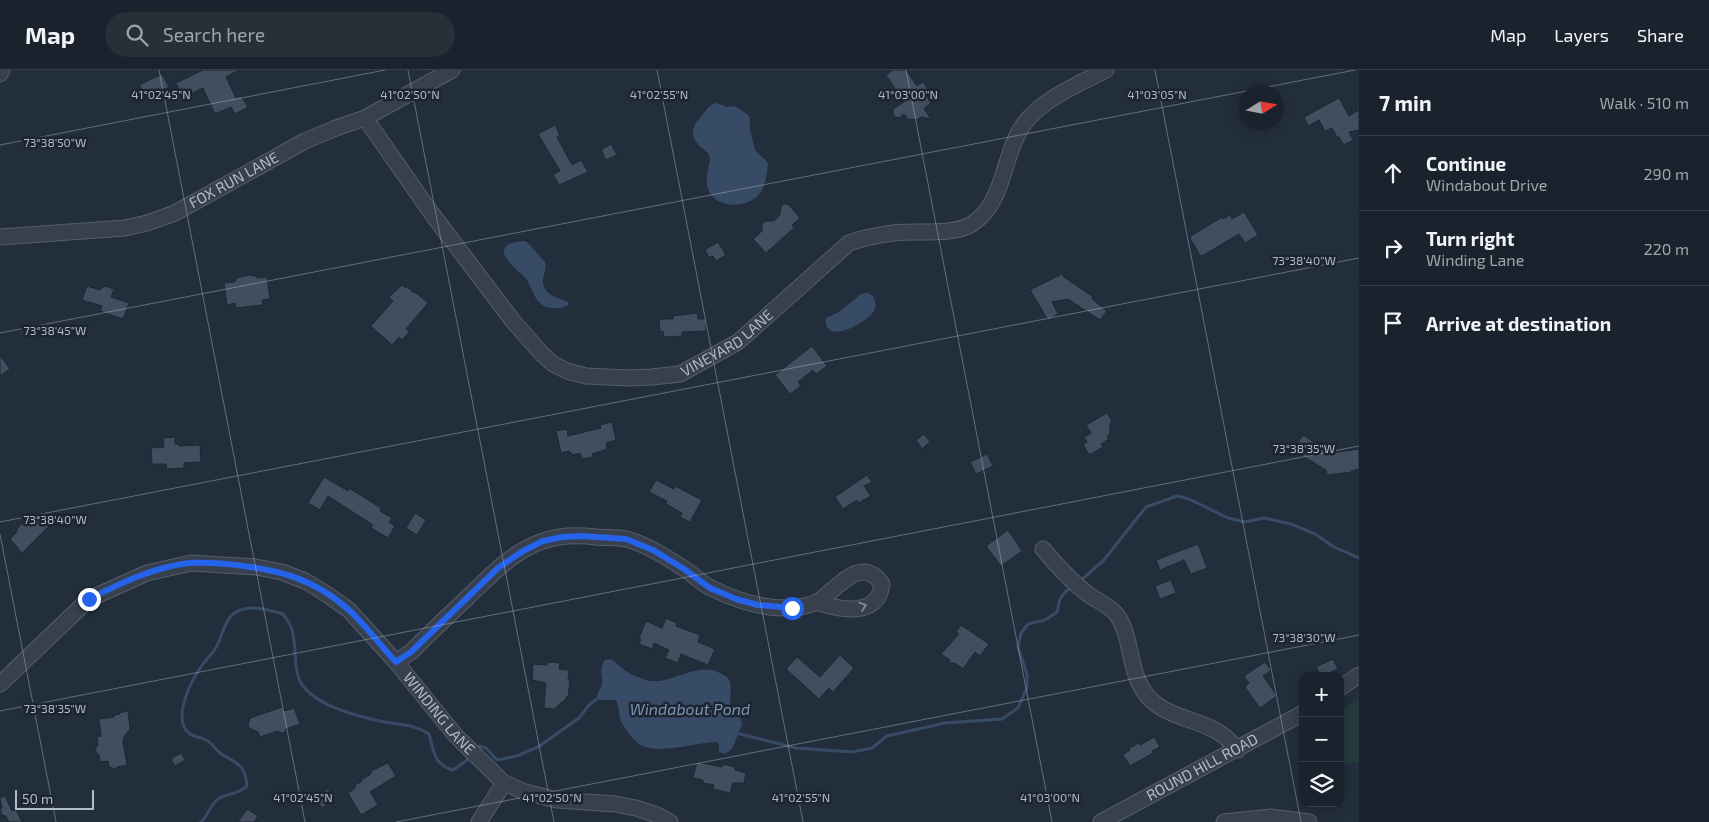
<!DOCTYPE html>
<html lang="en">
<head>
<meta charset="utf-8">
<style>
	:root { --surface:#1a222d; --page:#272f39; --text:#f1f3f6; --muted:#9fa4aa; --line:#383f49 }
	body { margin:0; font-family:"Exo 2",sans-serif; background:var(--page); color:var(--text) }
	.controls { position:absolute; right:15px; bottom:15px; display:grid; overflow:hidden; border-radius:10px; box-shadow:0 2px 12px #0003 }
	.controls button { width:45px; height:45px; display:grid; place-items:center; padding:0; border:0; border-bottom:1px solid var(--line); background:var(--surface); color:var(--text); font:25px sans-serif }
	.compass { position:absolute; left:1239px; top:15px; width:45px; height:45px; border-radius:50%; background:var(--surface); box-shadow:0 2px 12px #0003; rotate:79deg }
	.scale { position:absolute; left:15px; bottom:12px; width:79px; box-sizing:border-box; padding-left:5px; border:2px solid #b2bbc8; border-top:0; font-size:14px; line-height:18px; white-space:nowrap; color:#b2bbc8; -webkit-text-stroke:4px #1c2531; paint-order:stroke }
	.stop { position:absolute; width:15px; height:15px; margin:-11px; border:4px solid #2563eb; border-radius:50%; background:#fff }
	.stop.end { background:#2563eb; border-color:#fff; box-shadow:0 1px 5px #0008 }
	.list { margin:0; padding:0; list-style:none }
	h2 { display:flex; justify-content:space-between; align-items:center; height:65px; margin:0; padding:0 20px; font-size:21px }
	h2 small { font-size:16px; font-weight:400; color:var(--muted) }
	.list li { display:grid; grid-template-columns:32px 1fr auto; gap:15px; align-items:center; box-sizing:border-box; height:75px; padding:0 20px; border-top:1px solid var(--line) }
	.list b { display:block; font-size:19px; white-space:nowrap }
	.list p { margin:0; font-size:16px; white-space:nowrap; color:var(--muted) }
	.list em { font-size:16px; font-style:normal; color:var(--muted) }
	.icon { flex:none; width:28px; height:28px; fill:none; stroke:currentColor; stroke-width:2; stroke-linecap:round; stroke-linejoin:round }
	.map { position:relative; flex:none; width:1359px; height:752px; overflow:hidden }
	header { display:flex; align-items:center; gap:30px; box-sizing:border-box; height:70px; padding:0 25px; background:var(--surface); border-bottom:1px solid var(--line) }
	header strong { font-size:24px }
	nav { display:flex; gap:28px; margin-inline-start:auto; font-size:18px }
	.search { width:350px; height:45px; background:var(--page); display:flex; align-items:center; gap:12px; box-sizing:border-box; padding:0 18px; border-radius:28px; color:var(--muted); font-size:19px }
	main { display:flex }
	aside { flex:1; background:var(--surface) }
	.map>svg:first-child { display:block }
	.green { fill:#253a3d }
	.water { fill:#384b66 }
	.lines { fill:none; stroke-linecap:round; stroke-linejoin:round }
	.stream { stroke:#384b66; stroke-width:3 }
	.building { fill:#424e5e; stroke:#1e2733 }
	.minor-casing { stroke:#555e6a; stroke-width:17 }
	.minor { stroke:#37404c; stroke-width:15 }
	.oneway { stroke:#7b8490 }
	.route { stroke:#2563eb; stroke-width:6 }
	.ticks { fill:none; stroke:#b2bbc8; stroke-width:1; stroke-opacity:0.45 }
	.labels { text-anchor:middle; stroke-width:5; stroke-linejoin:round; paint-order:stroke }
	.street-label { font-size:15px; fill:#b2bbc8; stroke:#1c2531 }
	.water-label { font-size:16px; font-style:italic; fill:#7a91b0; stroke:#1c2531 }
	.ticks-label { font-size:12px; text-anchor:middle; fill:#b2bbc8; stroke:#1c2531; stroke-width:5; stroke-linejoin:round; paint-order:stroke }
</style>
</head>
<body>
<header>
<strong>Map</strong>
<div class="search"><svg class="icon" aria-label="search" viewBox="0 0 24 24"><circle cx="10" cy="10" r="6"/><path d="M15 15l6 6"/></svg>Search here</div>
<nav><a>Map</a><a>Layers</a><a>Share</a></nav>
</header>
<main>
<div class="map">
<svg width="1359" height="752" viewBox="0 0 1359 752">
	<rect width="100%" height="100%" fill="#232e3c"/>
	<path class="green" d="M1359,628V692L1340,695V642Z"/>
	<g class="water">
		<path d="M716,33L727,37L735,36L748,45L750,48V59L755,80L768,93C767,103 766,115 760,123C749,138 720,139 710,123C701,108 713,93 709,85C708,82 703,79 701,77C690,67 691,58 700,48C707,40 706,37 716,33Z"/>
		<path d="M524,171L527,172L545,192C547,198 544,203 543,209C542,226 557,227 568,232V235L566,236C560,239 550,239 544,236C535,232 532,218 527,210C522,203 492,183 509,174C513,172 520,172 524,171Z"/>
		<path d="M868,223L873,226C875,231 877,236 874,241C867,253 823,277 826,248L839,242L861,224Z"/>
		<path d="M611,589C616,592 618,595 623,599C629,604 643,610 651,611C674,613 698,591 720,603C723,605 727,606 729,610C732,614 730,631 730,637L741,649L742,654L733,677L729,681L725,684L719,682V674L717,672C697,672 656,686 639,674C632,669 626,660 622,653C618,646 620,637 616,630H599L597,625C598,622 600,620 601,617C605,607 597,601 605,590Z"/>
	</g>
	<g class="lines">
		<g class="stream">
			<path d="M1080,511L1103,491L1146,437L1177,426L1189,429L1228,448L1245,452L1264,448L1291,454L1315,464L1334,477L1359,488"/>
			<path d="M736,663L796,678L852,682L872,678L887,666L945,653L1002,649L1018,638L1027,618V604L1018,577L1021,563L1028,554L1045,550L1057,542L1060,529L1065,522L1073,516"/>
			<path d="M476,679L479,676L486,678L497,690L517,686L538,677L579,648L589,635L602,625"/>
			<path d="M201,752C208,746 210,735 218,729C229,722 238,725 247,716C245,692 236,694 220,683C215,679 212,673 206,670C198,666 188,667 184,657C177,641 190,613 199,600C203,592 211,586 215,579C222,568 223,554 232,545C245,532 269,540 283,544C286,549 290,553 291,557C298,574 292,595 300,611C312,635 360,647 385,652C401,655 414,654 429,664C434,681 433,694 453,700L466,691L470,686"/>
		</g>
	</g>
	<g class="building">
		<path d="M203,0H239L226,7L236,28L241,26L248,37L235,44L231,37L215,44L203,18L183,28L176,13Z"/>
		<path d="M893,0H906L917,16L923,12L928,20L924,22L931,32L924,39L931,49L921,47L917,50L908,49L904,44L899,48L895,47L893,44V39L904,32L886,5Z"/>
		<path d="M162,4L169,17L146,28L139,15Z"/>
		<path d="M1339,28L1349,46L1359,40V60L1349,62L1353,70L1344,75L1339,67H1337L1332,58L1325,61L1319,50L1308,56L1304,47Z"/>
		<path d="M555,55L560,65L557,67L572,95L581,90L588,102L559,115L553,104L560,101L538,64Z"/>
		<path d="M611,74L617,85L606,90L601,80Z"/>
		<path d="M784,134H788L800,148L792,155L794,158L766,183L753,169L762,161V153L766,151H774L780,145L781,137Z"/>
		<path d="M1244,142L1258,165L1245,173L1239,164L1202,186L1200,185L1190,168L1191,166L1222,147L1223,149L1230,145L1232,149Z"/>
		<path d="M718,172L726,185L716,191L713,186L709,188L705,180Z"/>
		<path d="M1062,204L1064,207L1093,227L1092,229L1107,241L1100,250L1068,229L1052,232L1058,244L1048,250L1030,220Z"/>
		<path d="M249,205L255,206L257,208L267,207L270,229L262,230L263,235L236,238L235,233L227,235L224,213L234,212L236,210V208Z"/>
		<path d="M402,215L405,218L406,216L414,223L415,222L428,233L406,259L409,262L402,270L399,267L392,275L371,256L393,231L389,227Z"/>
		<path d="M87,216L100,220L104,216L114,219L111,227L129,233L123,249L100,241L102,236L82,230Z"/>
		<path d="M697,243L698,249H706V261L682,262V266L666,267L664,266L663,261L660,262L659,249H673V246Z"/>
		<path d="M812,276L827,296L816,304L813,300L798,312L801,316L790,324L775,305Z"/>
		<path d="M0,285L10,299L0,306Z"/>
		<path d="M1107,343L1112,351L1110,353V364L1107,366L1109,369L1101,374L1103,377L1089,385L1083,374L1087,372L1084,367L1091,363L1086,355Z"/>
		<path d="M612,352L616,370L606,373L607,379L592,384L593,387L582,389L580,383L573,385L569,381L561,383L556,361L567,359L568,366L601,358L600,355Z"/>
		<path d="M924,364L930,372L922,379L916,370Z"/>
		<path d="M1303,365L1330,383L1359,379V399L1351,401L1352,402L1327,405L1326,400L1293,380Z"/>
		<path d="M175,367V374H179V376L200,375L201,392L184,393V398L167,399L166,394H152L151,378L164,377L163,368Z"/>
		<path d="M987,384L993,396L976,404L970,392Z"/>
		<path d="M867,405L872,412L864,416L871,426L858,433L857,430L843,439L835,427Z"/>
		<path d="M324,407L348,421L349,418L381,438L380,441L392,448L389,452L395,456L388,468L371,458L373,455L328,426L320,440L308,433Z"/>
		<path d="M656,410L674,419L675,416L702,430L690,452L680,447L682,443L666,434L667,431L649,422Z"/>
		<path d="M415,443L426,450L417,465L406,458Z"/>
		<path d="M38,445L49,456L22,483L10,469L17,462V459L27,449L31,452Z"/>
		<path d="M1008,460L1022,481L1001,496L986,476Z"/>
		<path d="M1198,474L1207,498L1191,504L1184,490L1160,500L1156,490Z"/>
		<path d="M1171,510L1176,523L1160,529L1155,516Z"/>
		<path d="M666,548L677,553L676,556L700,565L698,572L715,579L708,595L681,584L678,593L665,588L669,580L654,573L652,579L639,574L641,569L639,568L646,551L662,558Z"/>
		<path d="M961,555L989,574L980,586L975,582L963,599L955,593H948L950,590L941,584L959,564L956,562Z"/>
		<path d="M840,585L854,598L833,622L829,618L819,629L786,599L797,587L820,607Z"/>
		<path d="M1333,589L1338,599L1321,606L1316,597Z"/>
		<path d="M547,592L560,593L559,599L568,600L569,601L568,610H570L568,627H566V629L554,639L544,638L546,613L532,610L533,594L547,595Z"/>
		<path d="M1265,592L1271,600L1263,606L1277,626L1260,638L1245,617L1249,613L1244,606Z"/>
		<path d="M282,637L284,641L294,638L300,654L286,659L285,662L282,663L277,661L260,667L258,662L249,658L248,655L250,648Z"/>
		<path d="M128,641L130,659L124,667L123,672L127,695L117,697L115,700L109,696L108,691L100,692L99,685L95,680L98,674L97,667L101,666L99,649L114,647V645L120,644L119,643Z"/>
		<path d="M1154,667L1160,677L1152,681L1153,683L1130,696L1123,685L1130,680L1129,678L1139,673L1140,675Z"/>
		<path d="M181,683L185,690L175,696L171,689Z"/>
		<path d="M697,692L722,697L723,694L735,697V700L746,703L744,713H733L730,723L713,719L714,715L703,713V710L693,708Z"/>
		<path d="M388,693L396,706L370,722L378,735L361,745L348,723L355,718V715L362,711L361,710L371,704V701Z"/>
		<path d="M328,719L333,727L329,730L331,732L322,738L314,726Z"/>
		<path d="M5,726L12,741L16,740L22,752H9L6,746L2,745L0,739L2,738L0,728Z"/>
		<path d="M247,739L258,746L254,752H238Z"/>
	</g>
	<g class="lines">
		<g class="minor-casing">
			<g id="minor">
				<path d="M0,4L2,0"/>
				<path id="s1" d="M365,48L432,144L513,251L542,284L553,294L567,301L586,306L629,308L652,307L680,304L738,272L849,173C863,168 878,165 893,163C916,160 953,166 972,154C1006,132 1002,84 1024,54C1042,29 1079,14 1106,0"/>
				<path id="s2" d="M0,167L125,158L147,153L175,143L305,71L336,58L365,48L452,0"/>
				<path d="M1043,479C1057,496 1072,512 1089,525C1098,531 1110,536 1117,545C1134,570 1127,605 1150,629C1176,654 1213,647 1238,680"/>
				<path d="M396,592L411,582C430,563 449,545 468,527C491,505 513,481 543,471C560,465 579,465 596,467C606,468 617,467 626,469C646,474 666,487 683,498C693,504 701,513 711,518C735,530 764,539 791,538C798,538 811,535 817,532C836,521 860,483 882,514C878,548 840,540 816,532"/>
				<path id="s3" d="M0,614L89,529L147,503L191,493L256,497L282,502L305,511L322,521L349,540L396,592L456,666L504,713L525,722L557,730L615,734L636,738L657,745L670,752"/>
				<path d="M1340,618L1359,605"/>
				<path d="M479,752L504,713"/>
				<path id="s4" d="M1101,752L1303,643"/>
				<path d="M1224,752L1271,747L1309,752"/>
			</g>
		</g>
		<use href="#minor" class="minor"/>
	</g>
	<defs><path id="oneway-chevron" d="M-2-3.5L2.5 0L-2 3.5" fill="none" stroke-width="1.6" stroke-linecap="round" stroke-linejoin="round" transform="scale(1.25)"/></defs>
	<use class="oneway" href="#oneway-chevron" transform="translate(863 536) rotate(-19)"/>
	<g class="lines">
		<path class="route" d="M89,529C121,513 154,497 189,493C201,492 215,493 227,494C275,499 313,507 350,541C366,556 380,575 396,592L411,582L498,498L523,481L543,471L562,467L581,466L626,469L653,480L684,499L710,518L736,529L758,535L792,538"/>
	</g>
	<path class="ticks" d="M159,0L305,752M408,0L554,752M657,0L803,752M906,0L1052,752M1155,0L1301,752M0,75L385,0M0,263L1355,0M0,452L1359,188M0,464L56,752M0,641L1359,376M396,752L1359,565"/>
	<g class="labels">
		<g class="street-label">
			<text dy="5" stroke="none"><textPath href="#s2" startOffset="245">FOX RUN LANE</textPath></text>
			<text dy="5" stroke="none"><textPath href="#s1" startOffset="496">VINEYARD LANE</textPath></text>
			<text dy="5" stroke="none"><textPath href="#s3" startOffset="538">WINDING LANE</textPath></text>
			<text dy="5" stroke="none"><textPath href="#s4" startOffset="115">ROUND HILL ROAD</textPath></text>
		</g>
		<g class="water-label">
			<text x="690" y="645">Windabout Pond</text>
		</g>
	</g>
	<g class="ticks-label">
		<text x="161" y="29">41°02'45"N</text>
		<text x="410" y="29">41°02'50"N</text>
		<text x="659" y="29">41°02'55"N</text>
		<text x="908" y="29">41°03'00"N</text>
		<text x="1157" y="29">41°03'05"N</text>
		<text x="55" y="77">73°38'50"W</text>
		<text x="1304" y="195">73°38'40"W</text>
		<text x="55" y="265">73°38'45"W</text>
		<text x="1304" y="383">73°38'35"W</text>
		<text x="55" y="454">73°38'40"W</text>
		<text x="1304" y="572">73°38'30"W</text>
		<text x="55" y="643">73°38'35"W</text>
		<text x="303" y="732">41°02'45"N</text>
		<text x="552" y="732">41°02'50"N</text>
		<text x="801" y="732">41°02'55"N</text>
		<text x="1050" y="732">41°03'00"N</text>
	</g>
</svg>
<div class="controls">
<button>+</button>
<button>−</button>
<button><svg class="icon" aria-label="layers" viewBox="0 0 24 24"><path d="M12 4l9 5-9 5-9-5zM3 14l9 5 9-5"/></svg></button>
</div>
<svg class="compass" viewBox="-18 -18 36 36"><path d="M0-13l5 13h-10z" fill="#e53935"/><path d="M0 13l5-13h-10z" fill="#9fa4aa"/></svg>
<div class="scale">50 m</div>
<div class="stop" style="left:792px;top:538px"></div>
<div class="stop end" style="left:89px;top:529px"></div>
</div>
<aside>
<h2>7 min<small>Walk · 510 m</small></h2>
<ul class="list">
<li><svg class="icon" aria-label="ahead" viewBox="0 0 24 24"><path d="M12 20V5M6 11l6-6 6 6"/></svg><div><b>Continue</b><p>Windabout Drive</p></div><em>290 m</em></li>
<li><svg class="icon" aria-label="right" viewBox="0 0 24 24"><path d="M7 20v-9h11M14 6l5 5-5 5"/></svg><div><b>Turn right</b><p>Winding Lane</p></div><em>220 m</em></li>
<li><svg class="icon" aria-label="arrive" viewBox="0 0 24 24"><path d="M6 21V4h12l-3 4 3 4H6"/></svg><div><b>Arrive at destination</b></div></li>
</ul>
</aside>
</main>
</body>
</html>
